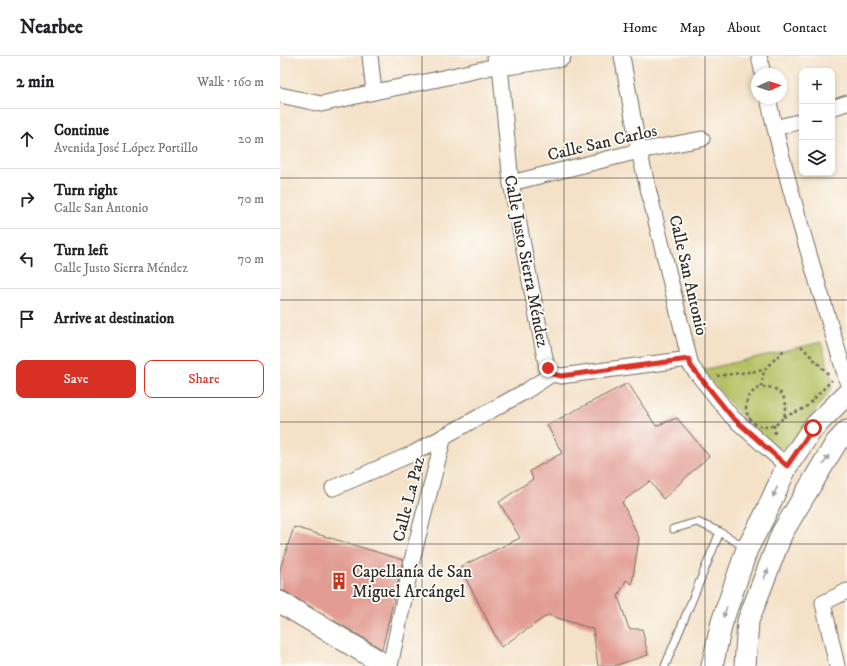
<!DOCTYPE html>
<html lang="en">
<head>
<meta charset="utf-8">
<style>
	:root { --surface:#fff; --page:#f6f6f6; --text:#202124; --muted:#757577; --line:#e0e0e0; --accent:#d93025 }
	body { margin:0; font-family:"IM FELL DW Pica",serif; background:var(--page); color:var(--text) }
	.controls { position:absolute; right:12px; top:12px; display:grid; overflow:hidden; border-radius:8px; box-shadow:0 2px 6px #0003 }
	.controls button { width:36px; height:36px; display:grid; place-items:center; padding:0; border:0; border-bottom:1px solid var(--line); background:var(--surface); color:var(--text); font:20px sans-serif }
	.compass { position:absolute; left:471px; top:12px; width:36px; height:36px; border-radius:50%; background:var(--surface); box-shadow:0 2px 6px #0003; rotate:87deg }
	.stop { position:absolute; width:12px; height:12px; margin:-9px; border:3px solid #d93025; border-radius:50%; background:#fff }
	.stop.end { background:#d93025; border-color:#fff; box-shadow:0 1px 4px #0008 }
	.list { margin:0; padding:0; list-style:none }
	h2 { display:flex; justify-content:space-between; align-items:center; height:52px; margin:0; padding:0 16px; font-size:17px }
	h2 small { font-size:13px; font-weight:400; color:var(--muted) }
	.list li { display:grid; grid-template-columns:26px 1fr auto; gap:12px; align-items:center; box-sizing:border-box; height:60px; padding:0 16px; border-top:1px solid var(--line) }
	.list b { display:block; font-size:15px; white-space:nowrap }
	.list p { margin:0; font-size:13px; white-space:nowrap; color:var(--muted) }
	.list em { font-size:13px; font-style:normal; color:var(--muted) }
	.actions { display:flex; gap:8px; padding:12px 16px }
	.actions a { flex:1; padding:9px 0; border:1px solid var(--accent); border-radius:8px; text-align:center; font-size:14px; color:var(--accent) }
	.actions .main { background:var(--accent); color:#fff }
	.icon { flex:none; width:22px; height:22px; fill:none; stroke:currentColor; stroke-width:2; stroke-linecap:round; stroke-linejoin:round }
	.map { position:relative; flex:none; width:567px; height:610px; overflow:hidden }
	header { display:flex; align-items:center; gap:24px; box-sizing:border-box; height:56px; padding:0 20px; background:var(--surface); border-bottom:1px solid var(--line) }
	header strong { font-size:19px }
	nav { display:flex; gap:22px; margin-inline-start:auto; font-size:14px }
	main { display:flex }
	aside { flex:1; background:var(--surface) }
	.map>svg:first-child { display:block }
	.green { fill:#b5c163; stroke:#707647 }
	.building { fill:#e29c93 }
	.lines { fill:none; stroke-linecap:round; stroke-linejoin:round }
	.lane-casing { stroke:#716b62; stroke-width:9 }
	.street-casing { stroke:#716b62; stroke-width:17 }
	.secondary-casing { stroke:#716b62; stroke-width:23 }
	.path { stroke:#716b62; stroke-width:2.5; stroke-dasharray:3 3; stroke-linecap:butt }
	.lane { stroke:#fff; stroke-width:7 }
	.street { stroke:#fff; stroke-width:15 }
	.secondary { stroke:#fff; stroke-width:21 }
	.oneway { fill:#a0a0a0 }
	.route { stroke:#d93025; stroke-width:5 }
	.grid { fill:none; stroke:#2b2b2b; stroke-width:1; stroke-opacity:0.55 }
	.labels { text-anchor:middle; stroke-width:3.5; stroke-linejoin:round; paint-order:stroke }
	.street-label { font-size:17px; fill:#2b2b2b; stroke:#fdfcf7 }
	.poi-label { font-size:17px; fill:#2b2b2b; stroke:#fdfcf7; text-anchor:start }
</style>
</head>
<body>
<header>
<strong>Nearbee</strong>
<nav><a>Home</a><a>Map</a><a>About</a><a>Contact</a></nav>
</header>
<main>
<aside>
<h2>2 min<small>Walk · 160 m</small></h2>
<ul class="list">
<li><svg class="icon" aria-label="ahead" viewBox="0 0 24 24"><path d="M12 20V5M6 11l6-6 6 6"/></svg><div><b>Continue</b><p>Avenida José López Portillo</p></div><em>20 m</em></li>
<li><svg class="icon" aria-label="right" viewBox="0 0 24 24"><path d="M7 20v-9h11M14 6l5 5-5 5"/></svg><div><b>Turn right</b><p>Calle San Antonio</p></div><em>70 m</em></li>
<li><svg class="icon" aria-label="left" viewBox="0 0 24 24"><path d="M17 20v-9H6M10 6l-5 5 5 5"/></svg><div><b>Turn left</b><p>Calle Justo Sierra Méndez</p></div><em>70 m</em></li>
<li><svg class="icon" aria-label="arrive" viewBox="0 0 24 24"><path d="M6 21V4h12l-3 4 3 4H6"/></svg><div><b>Arrive at destination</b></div></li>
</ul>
<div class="actions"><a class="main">Save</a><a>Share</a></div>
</aside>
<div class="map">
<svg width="567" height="610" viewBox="0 0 567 610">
	<rect width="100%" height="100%" fill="#fdfcf7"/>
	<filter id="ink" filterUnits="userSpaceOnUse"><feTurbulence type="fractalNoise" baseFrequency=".025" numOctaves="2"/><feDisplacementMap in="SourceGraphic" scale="8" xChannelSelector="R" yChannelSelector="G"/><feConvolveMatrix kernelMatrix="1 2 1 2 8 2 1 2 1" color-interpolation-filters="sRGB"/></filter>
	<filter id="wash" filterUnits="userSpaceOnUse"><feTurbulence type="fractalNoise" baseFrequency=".012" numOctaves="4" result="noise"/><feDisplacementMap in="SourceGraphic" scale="16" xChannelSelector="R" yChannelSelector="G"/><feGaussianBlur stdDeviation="0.9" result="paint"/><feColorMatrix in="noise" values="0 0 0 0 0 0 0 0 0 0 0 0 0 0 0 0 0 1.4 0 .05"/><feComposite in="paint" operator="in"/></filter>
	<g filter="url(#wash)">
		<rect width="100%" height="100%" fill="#f4e1c7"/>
		<path class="green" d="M541,286L552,323L551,333L508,391L495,392L458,356L422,314Z"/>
		<g id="blocks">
			<g class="building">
				<path d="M348,327L376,370L397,362L429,400L383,443L370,425L342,446L359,482L352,528L346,524L338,540L349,573H362L368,599L334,610H318L313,573L268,559L221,591L180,511L240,482L219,446L253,423L250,415L282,397L267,369Z"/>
				<path d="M14,471L123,504L102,593L6,536L0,534V513Z"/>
			</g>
		</g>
	</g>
	<g filter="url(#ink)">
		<use href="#blocks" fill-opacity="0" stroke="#716b62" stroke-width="1"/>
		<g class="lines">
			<g class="lane-casing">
				<g id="lane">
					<path d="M393,473L417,466L440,476L466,492"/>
					<path d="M385,610L440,476"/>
				</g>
			</g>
			<g class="street-casing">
				<g id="street">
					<path d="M90,0L94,36"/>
					<path d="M342,0L359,95L411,310L452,361L507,410"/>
					<path d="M479,0L483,18"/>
					<path d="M0,39L41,48L94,36L154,24L220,9L231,127L267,312L272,318L281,320L409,303"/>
					<path d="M488,42C509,138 539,231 567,325"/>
					<path d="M552,52L567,47"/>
					<path d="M495,72L522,65"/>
					<path d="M231,127L359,95L422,83"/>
					<path d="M53,432L134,397L246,335L272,318"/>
					<path d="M110,610L133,500L164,380"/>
					<path d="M557,610L543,547L567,535"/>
				</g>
			</g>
			<g class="secondary-casing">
				<g id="secondary">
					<path d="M218,0L220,9L280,0"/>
					<path d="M0,546L107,610"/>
					<path d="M432,610L442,566L467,493L483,463L507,410L533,372L567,338"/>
					<path d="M465,610L468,565L502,477L556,387L567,375"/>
				</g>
			</g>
			<g class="path">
				<path d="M521,290L550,320"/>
				<path d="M437,320L484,314L504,294"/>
				<path d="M481,331L484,314"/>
				<circle cx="486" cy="351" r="20"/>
				<path d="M504,361L525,352L552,324"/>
				<path d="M494,369L495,379"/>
			</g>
			<use href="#lane" class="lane"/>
			<use href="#street" class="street"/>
			<use href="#secondary" class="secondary"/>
		</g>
		<defs><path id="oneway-solid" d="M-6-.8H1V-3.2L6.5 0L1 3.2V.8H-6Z"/></defs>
		<g class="oneway">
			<use href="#oneway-solid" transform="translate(546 404) rotate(-59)"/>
			<use href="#oneway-solid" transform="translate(495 436) rotate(114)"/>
			<use href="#oneway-solid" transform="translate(486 518) rotate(-69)"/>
			<use href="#oneway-solid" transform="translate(445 556) rotate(109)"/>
		</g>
	</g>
	<g class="lines" filter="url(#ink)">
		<path class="route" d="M268,312L272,318L281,320L409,303L411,310L452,361L507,410L533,372"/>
	</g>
	<path class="grid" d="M142,0V610M284,0V610M425,0V610M0,122H567M0,244H567M0,366H567M0,488H567"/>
	<defs>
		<g id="building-bare" transform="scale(1.38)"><path d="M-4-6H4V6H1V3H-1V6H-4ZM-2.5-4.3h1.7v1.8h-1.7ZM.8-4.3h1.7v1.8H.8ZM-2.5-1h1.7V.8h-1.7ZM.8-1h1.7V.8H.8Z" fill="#c8321e" stroke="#fdfcf7" stroke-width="2.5" paint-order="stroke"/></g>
	</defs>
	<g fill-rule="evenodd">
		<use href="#building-bare" x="59" y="525"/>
	</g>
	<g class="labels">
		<g class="street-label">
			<text transform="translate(322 86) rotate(-13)" y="6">Calle San Carlos</text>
			<text transform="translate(247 205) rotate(79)" y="6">Calle Justo Sierra Méndez</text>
			<text transform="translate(409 219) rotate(77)" y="6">Calle San Antonio</text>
			<text transform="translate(128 443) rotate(-76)" y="6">Calle La Paz</text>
		</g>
		<g class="poi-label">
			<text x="72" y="521">Capellanía de San<tspan x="72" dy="20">Miguel Arcángel</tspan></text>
		</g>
	</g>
</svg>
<div class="controls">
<button>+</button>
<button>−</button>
<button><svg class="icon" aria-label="layers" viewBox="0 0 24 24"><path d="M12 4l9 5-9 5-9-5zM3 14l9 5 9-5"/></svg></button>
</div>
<svg class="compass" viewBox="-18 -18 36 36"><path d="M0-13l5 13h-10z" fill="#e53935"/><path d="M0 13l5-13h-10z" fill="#757577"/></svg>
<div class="stop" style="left:533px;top:372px"></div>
<div class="stop end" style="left:268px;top:312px"></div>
</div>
</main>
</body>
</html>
